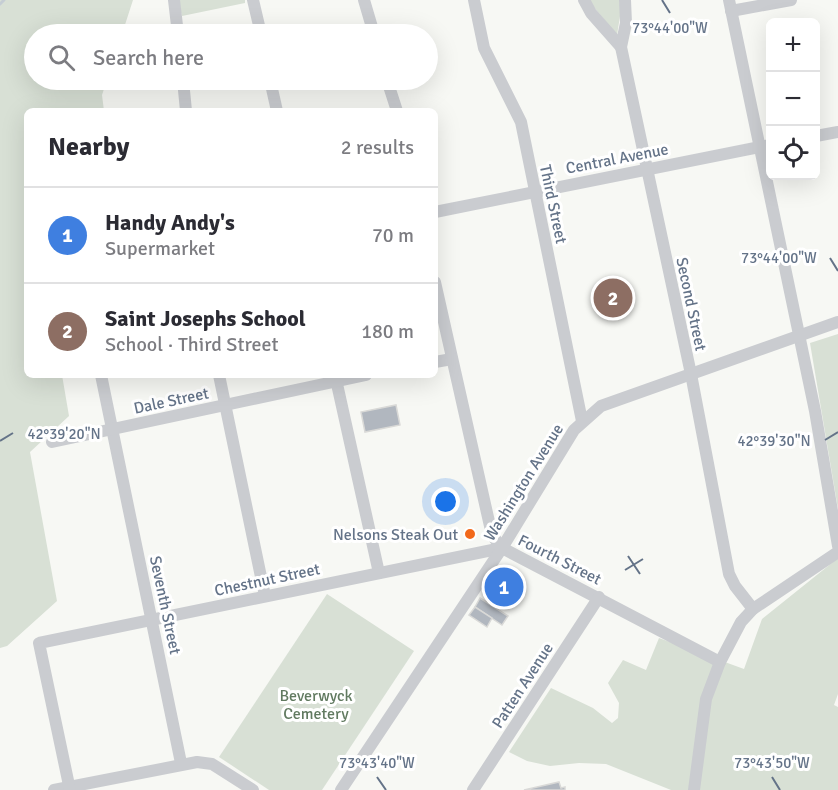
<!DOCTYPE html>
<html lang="en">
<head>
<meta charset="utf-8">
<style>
	:root { --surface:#fff; --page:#f7f7f7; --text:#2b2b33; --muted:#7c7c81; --line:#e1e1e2; --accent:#d93025 }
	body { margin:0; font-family:Signika,sans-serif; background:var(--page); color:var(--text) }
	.controls { position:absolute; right:18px; top:18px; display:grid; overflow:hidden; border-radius:9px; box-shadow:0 6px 24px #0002 }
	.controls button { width:54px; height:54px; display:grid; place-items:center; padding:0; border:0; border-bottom:2px solid var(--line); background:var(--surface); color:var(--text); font:30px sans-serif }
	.you { position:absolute; left:446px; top:502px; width:21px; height:21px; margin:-15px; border:4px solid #fff; border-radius:50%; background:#1a73e8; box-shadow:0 0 0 9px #1a73e833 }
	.badge { display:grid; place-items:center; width:39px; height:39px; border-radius:50%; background:var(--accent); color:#fff; font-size:20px; font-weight:700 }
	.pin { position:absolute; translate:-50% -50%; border:3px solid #fff; box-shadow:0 2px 6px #0006 }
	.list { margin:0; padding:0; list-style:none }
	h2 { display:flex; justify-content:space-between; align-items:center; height:78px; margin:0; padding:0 24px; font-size:26px }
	h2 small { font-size:20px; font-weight:400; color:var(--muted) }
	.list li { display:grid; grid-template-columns:39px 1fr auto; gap:18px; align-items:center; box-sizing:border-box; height:96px; padding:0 24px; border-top:2px solid var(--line) }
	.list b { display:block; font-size:22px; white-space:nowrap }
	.list p { margin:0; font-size:20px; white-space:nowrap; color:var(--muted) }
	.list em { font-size:20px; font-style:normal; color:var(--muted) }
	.icon { flex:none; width:33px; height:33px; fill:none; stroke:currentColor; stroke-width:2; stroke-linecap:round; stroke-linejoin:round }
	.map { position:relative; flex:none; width:838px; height:790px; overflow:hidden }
	.search { position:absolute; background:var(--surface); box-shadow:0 6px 24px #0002; left:24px; top:24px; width:414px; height:66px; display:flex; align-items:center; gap:15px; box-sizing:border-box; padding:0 21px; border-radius:33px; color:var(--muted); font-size:22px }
	.panel { position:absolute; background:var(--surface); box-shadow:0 6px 24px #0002; left:24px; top:108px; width:414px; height:270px; border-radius:9px }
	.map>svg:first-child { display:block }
	.green { fill:#d8e0d5 }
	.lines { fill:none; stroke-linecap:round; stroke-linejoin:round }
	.stream { stroke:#c5cdd4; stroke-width:3 }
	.building { fill:#b1b7bf; stroke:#d9d9d7; stroke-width:1.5 }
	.minor { stroke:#caccd0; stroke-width:12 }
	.ticks { fill:none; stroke:#647388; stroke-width:2 }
	.poi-dot { fill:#f2691b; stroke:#fff; stroke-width:2 }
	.labels { text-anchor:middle; stroke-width:6; stroke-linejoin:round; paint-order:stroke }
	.street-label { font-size:16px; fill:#647388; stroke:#fff }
	.poi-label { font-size:16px; fill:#647388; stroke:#fff; text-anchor:end }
	.park-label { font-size:16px; fill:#617a60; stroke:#fff }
	.ticks-label { font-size:15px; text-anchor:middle; fill:#647388; stroke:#fff; stroke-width:6; stroke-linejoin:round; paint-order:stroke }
</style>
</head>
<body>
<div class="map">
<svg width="838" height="790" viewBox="0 0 838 790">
	<rect width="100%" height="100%" fill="#f7f8f4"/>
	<g class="green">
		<path d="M0,0H133L122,34H34V80H107L102,95L104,111H27V375H62L69,416L30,452L57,601L7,646L0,648Z"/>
		<path d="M178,0H245V3L182,16Z"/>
		<path d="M588,0H619L621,10L617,35Z"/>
		<path d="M838,334V509L810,343Z"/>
		<path d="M838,558V694L834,705L838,707V790H671L606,764L579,763L550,766L527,761L509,752L551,688L593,708L612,723L618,718L619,703L608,683L623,660L646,670L659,638L744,669L762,619Z"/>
		<path d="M327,594L414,651L322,790H269L219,757Z"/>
	</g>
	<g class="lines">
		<path class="stream" d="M0,4L4,0"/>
	</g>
	<g class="building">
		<path d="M396,405L400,425L365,432L361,412Z"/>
		<path d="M508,568L519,575L501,606L490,599Z"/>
		<path d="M480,598L508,616L502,625L475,607Z"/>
		<path d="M475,607L492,618L487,627L469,615Z"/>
		<path d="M559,782L561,788L565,787V790H524Z"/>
	</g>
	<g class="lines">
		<g class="minor">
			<path d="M174,0L178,34"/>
			<path d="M253,0L261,34"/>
			<path d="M364,0L374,34"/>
			<path d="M474,0L484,48L521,122L582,421"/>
			<path d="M584,0L591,13L621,47"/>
			<path d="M625,0L626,23L621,47L691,374L729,574L735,586L753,609"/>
			<path d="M729,0L815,411L838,546"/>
			<path d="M731,11L791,0"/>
			<path d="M183,80L186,111"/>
			<path d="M270,80L277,111"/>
			<path d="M387,80L397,111"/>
			<path d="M816,136L838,132"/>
			<path d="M435,212L770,145"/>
			<path d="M435,282L492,535L502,548L720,662"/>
			<path d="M435,362L452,359"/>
			<path d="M101,375L181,763"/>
			<path d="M219,375L265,596"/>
			<path d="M335,375L379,573"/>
			<path d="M52,442L366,375"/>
			<path d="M54,790L197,762L212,764L253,790"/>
			<path d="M70,790L39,643L502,548"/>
			<path d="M341,790L502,548L574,430L601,406L838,322"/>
			<path d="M473,790L599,597"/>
			<path d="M694,790L706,699L720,662L741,622L753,609L838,552"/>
		</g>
	</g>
	<path class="ticks" d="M662,0L670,13M830,258L838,271M825,440L838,432M0,441L13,433M628,556L640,574M625,570L643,559M377,777L386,790M772,777L780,790"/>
	<circle class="poi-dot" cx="470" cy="534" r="6"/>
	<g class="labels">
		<g class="street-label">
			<text transform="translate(617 158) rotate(-11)" y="6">Central Avenue</text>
			<text transform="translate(554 204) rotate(78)" y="6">Third Street</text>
			<text transform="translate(692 304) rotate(78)" y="6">Second Street</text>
			<text transform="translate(171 400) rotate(-12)" y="6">Dale Street</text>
			<text transform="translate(523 482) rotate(-58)" y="6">Washington Avenue</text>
			<text transform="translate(560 559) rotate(27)" y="6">Fourth Street</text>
			<text transform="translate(267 579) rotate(-12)" y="6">Chestnut Street</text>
			<text transform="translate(166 605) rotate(78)" y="6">Seventh Street</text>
			<text transform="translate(522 685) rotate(-57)" y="6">Patten Avenue</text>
		</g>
		<g class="poi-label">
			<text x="458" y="540">Nelsons Steak Out</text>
		</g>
		<g class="park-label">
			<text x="316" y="701">Beverwyck<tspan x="316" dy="18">Cemetery</tspan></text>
		</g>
	</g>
	<g class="ticks-label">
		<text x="670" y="33">73°44'00"W</text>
		<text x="779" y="263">73°44'00"W</text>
		<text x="64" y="439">42°39'20"N</text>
		<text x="774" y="446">42°39'30"N</text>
		<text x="377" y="768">73°43'40"W</text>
		<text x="772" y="768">73°43'50"W</text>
	</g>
</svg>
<div class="controls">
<button>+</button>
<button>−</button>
<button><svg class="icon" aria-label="locate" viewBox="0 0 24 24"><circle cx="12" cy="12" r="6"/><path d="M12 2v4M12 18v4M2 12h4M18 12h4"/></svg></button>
</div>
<div class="you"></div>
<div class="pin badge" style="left:504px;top:587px;background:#3f7fe0">1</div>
<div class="pin badge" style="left:613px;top:298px;background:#8d6e63">2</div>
<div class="search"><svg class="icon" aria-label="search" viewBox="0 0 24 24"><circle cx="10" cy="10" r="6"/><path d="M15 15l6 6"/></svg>Search here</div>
<section class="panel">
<h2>Nearby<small>2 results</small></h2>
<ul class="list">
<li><span class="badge" style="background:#3f7fe0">1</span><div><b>Handy Andy's</b><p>Supermarket</p></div><em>70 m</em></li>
<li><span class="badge" style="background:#8d6e63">2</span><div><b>Saint Josephs School</b><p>School · Third Street</p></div><em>180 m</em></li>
</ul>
</section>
</div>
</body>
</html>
